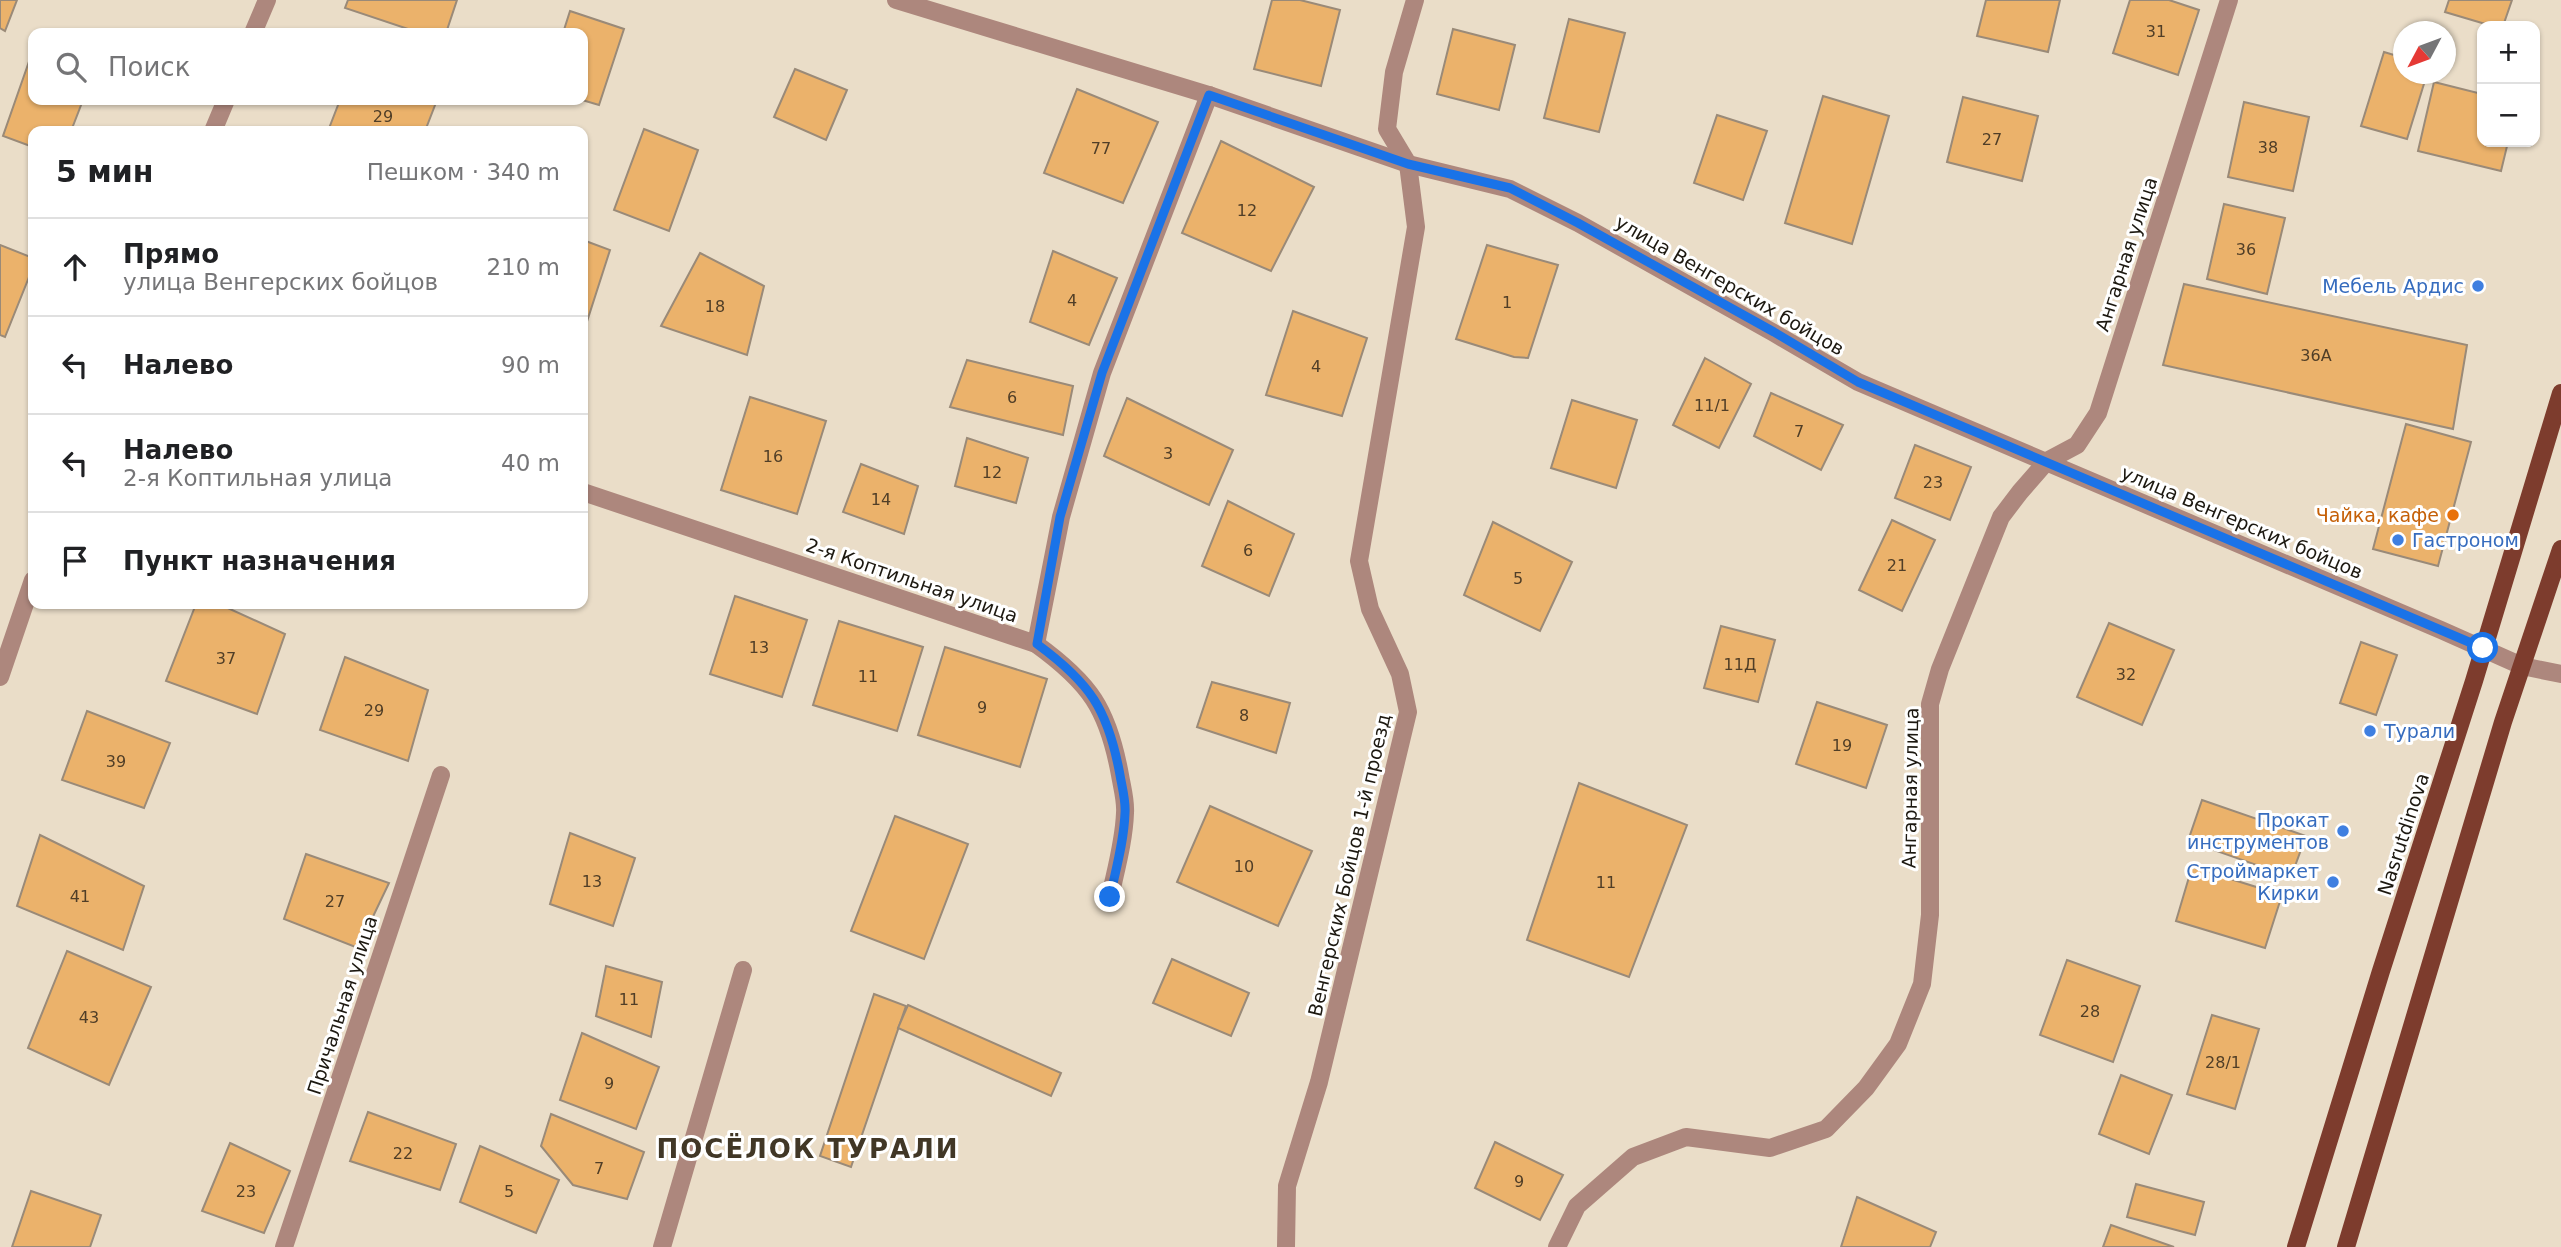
<!DOCTYPE html>
<html lang="ru">
<head>
<meta charset="utf-8">
<style>
	:root { --surface:#fff; --page:#f2f2f2; --text:#202124; --muted:#757577; --line:#e0e0e0 }
	body { margin:0; font-family:"DejaVu Sans",sans-serif; background:var(--page); color:var(--text) }
	.controls { position:absolute; right:21px; top:21px; display:grid; overflow:hidden; border-radius:14px; box-shadow:0 2px 5px #0004 }
	.controls button { width:63px; height:63px; display:grid; place-items:center; padding:0; border:0; border-bottom:2px solid var(--line); background:var(--surface); color:var(--text); font:35px sans-serif }
	.compass { position:absolute; left:2393px; top:21px; width:63px; height:63px; border-radius:50%; background:var(--surface); box-shadow:0 2px 5px #0004; rotate:229deg }
	.stop { position:absolute; width:21px; height:21px; margin:-16px; border:5px solid #1a73e8; border-radius:50%; background:#fff }
	.stop.end { background:#1a73e8; border-color:#fff; box-shadow:0 2px 7px #0008 }
	.list { margin:0; padding:0; list-style:none }
	h2 { display:flex; justify-content:space-between; align-items:center; height:91px; margin:0; padding:0 28px; font-size:30px }
	h2 small { font-size:23px; font-weight:400; color:var(--muted) }
	.list li { display:grid; grid-template-columns:46px 1fr auto; gap:21px; align-items:center; box-sizing:border-box; height:98px; padding:0 28px; border-top:2px solid var(--line) }
	.list b { display:block; font-size:26px; white-space:nowrap }
	.list p { margin:0; font-size:23px; white-space:nowrap; color:var(--muted) }
	.list em { font-size:23px; font-style:normal; color:var(--muted) }
	.icon { flex:none; width:38px; height:38px; fill:none; stroke:currentColor; stroke-width:2; stroke-linecap:round; stroke-linejoin:round }
	.map { position:relative; flex:none; width:2561px; height:1247px; overflow:hidden }
	.search { position:absolute; background:var(--surface); box-shadow:0 2px 5px #0004; left:28px; top:28px; width:560px; height:77px; display:flex; align-items:center; gap:18px; box-sizing:border-box; padding:0 24px; border-radius:14px; color:var(--muted); font-size:26px }
	.panel { position:absolute; background:var(--surface); box-shadow:0 2px 5px #0004; left:28px; top:126px; width:560px; height:483px; border-radius:14px }
	.map>svg:first-child { display:block }
	.building { fill:#ebb26b; stroke:#9a8a78; stroke-width:2 }
	.lines { fill:none; stroke-linecap:round; stroke-linejoin:round }
	.minor { stroke:#ad877d; stroke-width:18 }
	.major { stroke:#7d3c2d; stroke-width:18 }
	.route { stroke:#1a73e8; stroke-width:9 }
	.shop-dot { fill:#3f7fe0; stroke:#fff; stroke-width:2.5 }
	.food-dot { fill:#e8710a; stroke:#fff; stroke-width:2.5 }
	.labels { text-anchor:middle; stroke-width:6; stroke-linejoin:round; paint-order:stroke }
	.number-label { font-size:16px; fill:#503e27 }
	.street-label { font-size:19px; fill:#1c1810; stroke:#fff }
	.shop-label { font-size:19px; fill:#366cbe; stroke:#fff; text-anchor:end }
	.food-label { font-size:19px; fill:#c56008; stroke:#fff; text-anchor:end }
	.district-label { font-size:26px; font-weight:bold; letter-spacing:2px; fill:#413726; stroke:#fff }
</style>
</head>
<body>
<div class="map">
<svg width="2561" height="1247" viewBox="0 0 2561 1247">
	<rect width="100%" height="100%" fill="#eaddc8"/>
	<g class="building">
		<path d="M0,0H17L5,31L0,28Z"/>
		<path d="M348,0H457L446,33H420L345,8Z"/>
		<path d="M1272,0H1300L1340,10L1321,86L1254,69Z"/>
		<path d="M1986,0H2060L2048,52L1977,36Z"/>
		<path d="M2130,0H2169L2199,10L2178,75L2113,53Z"/>
		<path d="M2449,0H2512L2503,26H2492L2445,12Z"/>
		<path d="M570,11L624,29L599,105L582,100L583,33H563Z"/>
		<path d="M1569,19L1625,33L1599,132L1544,118Z"/>
		<path d="M1453,29L1515,45L1499,110L1437,94Z"/>
		<path d="M33,50V100H83L71,131H33V147L3,136Z"/>
		<path d="M2384,52L2404,58V74H2427L2407,139L2361,126Z"/>
		<path d="M795,69L847,90L826,140L774,117Z"/>
		<path d="M2434,82L2482,94V142H2508L2501,171L2418,151Z"/>
		<path d="M1077,89L1158,122L1123,203L1044,173Z"/>
		<path d="M1823,96L1889,116L1852,244L1785,223Z"/>
		<path d="M1963,97L2038,116L2022,181L1947,162Z"/>
		<path d="M340,100H437L425,131H328Z"/>
		<path d="M2244,102L2309,117L2293,191L2228,177Z"/>
		<path d="M1717,115L1767,131L1743,200L1694,183Z"/>
		<path d="M644,129L698,150L669,231L614,210Z"/>
		<path d="M1221,141L1314,187L1271,271L1182,233Z"/>
		<path d="M2224,204L2285,218L2267,294L2207,279Z"/>
		<path d="M583,240L610,250L583,334Z"/>
		<path d="M0,245L33,258V267L5,337L0,335Z"/>
		<path d="M1487,245L1558,265L1528,358L1514,357L1456,339Z"/>
		<path d="M1053,251L1117,278L1089,345L1030,322Z"/>
		<path d="M700,253L764,286L747,355L661,326Z"/>
		<path d="M2184,284L2467,345L2453,429L2163,365Z"/>
		<path d="M1293,311L1367,338L1342,416L1266,395Z"/>
		<path d="M1705,358L1751,384L1719,448L1673,425Z"/>
		<path d="M967,360L1073,386L1063,435L950,407Z"/>
		<path d="M1771,393L1843,425L1821,470L1754,436Z"/>
		<path d="M750,397L826,421L797,514L721,490Z"/>
		<path d="M1127,398L1233,450L1209,505L1104,456Z"/>
		<path d="M1572,400L1637,420L1616,488L1551,468Z"/>
		<path d="M2406,424L2471,442L2438,566L2373,549Z"/>
		<path d="M967,438L1028,458L1016,503L955,486Z"/>
		<path d="M1915,445L1971,467L1950,520L1895,498Z"/>
		<path d="M861,464L918,486L904,534L843,512Z"/>
		<path d="M1228,501L1294,534L1269,596L1202,566Z"/>
		<path d="M1892,520L1935,540L1902,611L1859,590Z"/>
		<path d="M1493,522L1572,562L1540,631L1464,595Z"/>
		<path d="M735,596L807,620L782,697L710,674Z"/>
		<path d="M196,604H219L285,634L257,714L166,681Z"/>
		<path d="M839,621L923,647L897,731L813,705Z"/>
		<path d="M2109,623L2174,650L2142,725L2077,697Z"/>
		<path d="M1721,626L1775,640L1758,702L1704,688Z"/>
		<path d="M2361,642L2397,655L2376,715L2340,703Z"/>
		<path d="M945,647L1047,679L1020,767L918,735Z"/>
		<path d="M345,657L428,690L408,761L320,730Z"/>
		<path d="M1212,682L1290,703L1276,753L1197,727Z"/>
		<path d="M1817,702L1887,725L1866,788L1796,764Z"/>
		<path d="M87,711L170,743L144,808L62,780Z"/>
		<path d="M1579,783L1687,825L1629,977L1527,940Z"/>
		<path d="M2202,800L2306,836L2291,877L2188,841Z"/>
		<path d="M1210,806L1312,851L1278,926L1177,882Z"/>
		<path d="M895,816L968,844L924,959L851,931Z"/>
		<path d="M570,833L635,858L613,926L550,904Z"/>
		<path d="M40,835L144,886L123,950L17,906Z"/>
		<path d="M306,854L389,883L358,948L284,919Z"/>
		<path d="M2192,867L2282,895L2265,948L2176,921Z"/>
		<path d="M67,951L151,987L109,1085L28,1048Z"/>
		<path d="M1172,959L1249,993L1231,1036L1153,1003Z"/>
		<path d="M2067,960L2140,986L2113,1062L2040,1035Z"/>
		<path d="M606,966L662,982L651,1037L596,1016Z"/>
		<path d="M874,994L906,1006L851,1167L820,1156Z"/>
		<path d="M908,1005L1061,1073L1051,1096L898,1028Z"/>
		<path d="M2212,1015L2259,1029L2235,1109L2187,1094Z"/>
		<path d="M582,1033L659,1067L636,1129L560,1100Z"/>
		<path d="M2121,1075L2172,1095L2149,1154L2099,1134Z"/>
		<path d="M368,1112L456,1144L440,1190L350,1161Z"/>
		<path d="M551,1114L644,1152L627,1199L573,1185L541,1146Z"/>
		<path d="M1495,1142L1563,1175L1540,1220L1475,1188Z"/>
		<path d="M230,1143L290,1171L264,1233L202,1211Z"/>
		<path d="M480,1146L559,1180L536,1233L460,1202Z"/>
		<path d="M2136,1184L2204,1202L2195,1235L2127,1217Z"/>
		<path d="M31,1191L101,1215L90,1247H12Z"/>
		<path d="M1857,1197L1936,1232L1930,1247H1841Z"/>
		<path d="M2111,1225L2174,1247H2103Z"/>
	</g>
	<g class="lines">
		<g class="minor">
			<path d="M896,0L1209,95L1408,164L1510,189L1578,223L1774,333L1858,382L2441,630L2522,666L2561,674"/>
			<path d="M253,33L267,0"/>
			<path d="M213,131L226,100"/>
			<path d="M583,492L1036,644C1090,683 1108,709 1120,775C1122,787 1126,801 1125,813C1124,841 1116,869 1110,897"/>
			<path d="M1036,644L1061,517L1102,373L1209,95"/>
			<path d="M0,677L33,580"/>
			<path d="M284,1247L441,775"/>
			<path d="M662,1247L743,970"/>
			<path d="M1286,1247L1287,1186L1319,1082L1408,712L1400,674L1370,609L1359,561L1416,227L1408,164L1387,129L1394,72L1415,0"/>
			<path d="M1557,1247L1577,1206L1633,1157L1686,1137L1770,1148L1826,1129L1866,1088L1898,1044L1922,984L1930,915V704L1940,669L2001,517L2020,492L2047,461L2077,445L2098,413L2229,0"/>
		</g>
		<g class="major">
			<path d="M2296,1247L2381,971L2474,681L2561,393"/>
			<path d="M2346,1247L2503,722L2561,549"/>
		</g>
	</g>
	<g class="lines">
		<path class="route" d="M1110,897C1116,869 1124,841 1125,813C1126,801 1122,787 1120,775C1108,709 1090,683 1037,644L1060,517L1102,373L1209,95L1408,164L1510,188L1578,223L1774,332L1858,382L2483,648"/>
	</g>
	<g class="shop-dot">
		<circle cx="2478" cy="286" r="7"/>
		<circle cx="2398" cy="540" r="7"/>
		<circle cx="2370" cy="731" r="7"/>
		<circle cx="2343" cy="831" r="7"/>
		<circle cx="2333" cy="882" r="7"/>
	</g>
	<circle class="food-dot" cx="2453" cy="515" r="7"/>
	<g class="labels">
		<g class="number-label">
			<text x="2156" y="37">31</text>
			<text x="383" y="122">29</text>
			<text x="1992" y="145">27</text>
			<text x="2268" y="153">38</text>
			<text x="1101" y="154">77</text>
			<text x="1247" y="216">12</text>
			<text x="2246" y="255">36</text>
			<text x="1072" y="306">4</text>
			<text x="1507" y="308">1</text>
			<text x="715" y="312">18</text>
			<text x="2316" y="361">36А</text>
			<text x="1316" y="372">4</text>
			<text x="1012" y="403">6</text>
			<text x="1712" y="411">11/1</text>
			<text x="1799" y="437">7</text>
			<text x="1168" y="459">3</text>
			<text x="773" y="462">16</text>
			<text x="992" y="478">12</text>
			<text x="1933" y="488">23</text>
			<text x="881" y="505">14</text>
			<text x="1248" y="556">6</text>
			<text x="1897" y="571">21</text>
			<text x="1518" y="584">5</text>
			<text x="759" y="653">13</text>
			<text x="226" y="664">37</text>
			<text x="1740" y="670">11Д</text>
			<text x="2126" y="680">32</text>
			<text x="868" y="682">11</text>
			<text x="982" y="713">9</text>
			<text x="374" y="716">29</text>
			<text x="1244" y="721">8</text>
			<text x="1842" y="751">19</text>
			<text x="116" y="767">39</text>
			<text x="1244" y="872">10</text>
			<text x="592" y="887">13</text>
			<text x="1606" y="888">11</text>
			<text x="80" y="902">41</text>
			<text x="335" y="907">27</text>
			<text x="629" y="1005">11</text>
			<text x="2090" y="1017">28</text>
			<text x="89" y="1023">43</text>
			<text x="2223" y="1068">28/1</text>
			<text x="609" y="1089">9</text>
			<text x="403" y="1159">22</text>
			<text x="599" y="1174">7</text>
			<text x="1519" y="1187">9</text>
			<text x="246" y="1197">23</text>
			<text x="509" y="1197">5</text>
		</g>
		<g class="street-label">
			<text transform="translate(2126 254) rotate(-72)" y="7">Ангарная улица</text>
			<text transform="translate(1730 285) rotate(30)" y="7">улица Венгерских бойцов</text>
			<text transform="translate(2242 522) rotate(23)" y="7">улица Венгерских бойцов</text>
			<text transform="translate(912 580) rotate(19)" y="7">2-я Коптильная улица</text>
			<text transform="translate(1910 788) rotate(-89)" y="7">Ангарная улица</text>
			<text transform="translate(2403 834) rotate(-72)" y="7">Nasrutdinova</text>
			<text transform="translate(1349 865) rotate(-77)" y="7">Венгерских Бойцов 1-й проезд</text>
			<text transform="translate(342 1005) rotate(-72)" y="7">Причальная улица</text>
		</g>
		<g class="shop-label">
			<text x="2464" y="293">Мебель Ардис</text>
			<text x="2412" y="547" text-anchor="start">Гастроном</text>
			<text x="2384" y="738" text-anchor="start">Турали</text>
			<text x="2329" y="827">Прокат<tspan x="2329" dy="22">инструментов</tspan></text>
			<text x="2319" y="878">Строймаркет<tspan x="2319" dy="22">Кирки</tspan></text>
		</g>
		<g class="food-label">
			<text x="2439" y="522">Чайка, кафе</text>
		</g>
		<g class="district-label">
			<text x="808" y="1158">ПОСЁЛОК ТУРАЛИ</text>
		</g>
	</g>
</svg>
<div class="controls">
<button>+</button>
<button>−</button>
</div>
<svg class="compass" viewBox="-18 -18 36 36"><path d="M0-13l5 13h-10z" fill="#e53935"/><path d="M0 13l5-13h-10z" fill="#757577"/></svg>
<div class="stop" style="left:2483px;top:648px"></div>
<div class="stop end" style="left:1110px;top:897px"></div>
<div class="search"><svg class="icon" aria-label="search" viewBox="0 0 24 24"><circle cx="10" cy="10" r="6"/><path d="M15 15l6 6"/></svg>Поиск</div>
<section class="panel">
<h2>5 мин<small>Пешком · 340 m</small></h2>
<ul class="list">
<li><svg class="icon" aria-label="ahead" viewBox="0 0 24 24"><path d="M12 20V5M6 11l6-6 6 6"/></svg><div><b>Прямо</b><p>улица Венгерских бойцов</p></div><em>210 m</em></li>
<li><svg class="icon" aria-label="left" viewBox="0 0 24 24"><path d="M17 20v-9H6M10 6l-5 5 5 5"/></svg><div><b>Налево</b></div><em>90 m</em></li>
<li><svg class="icon" aria-label="left" viewBox="0 0 24 24"><path d="M17 20v-9H6M10 6l-5 5 5 5"/></svg><div><b>Налево</b><p>2-я Коптильная улица</p></div><em>40 m</em></li>
<li><svg class="icon" aria-label="arrive" viewBox="0 0 24 24"><path d="M6 21V4h12l-3 4 3 4H6"/></svg><div><b>Пункт назначения</b></div></li>
</ul>
</section>
</div>
</body>
</html>
